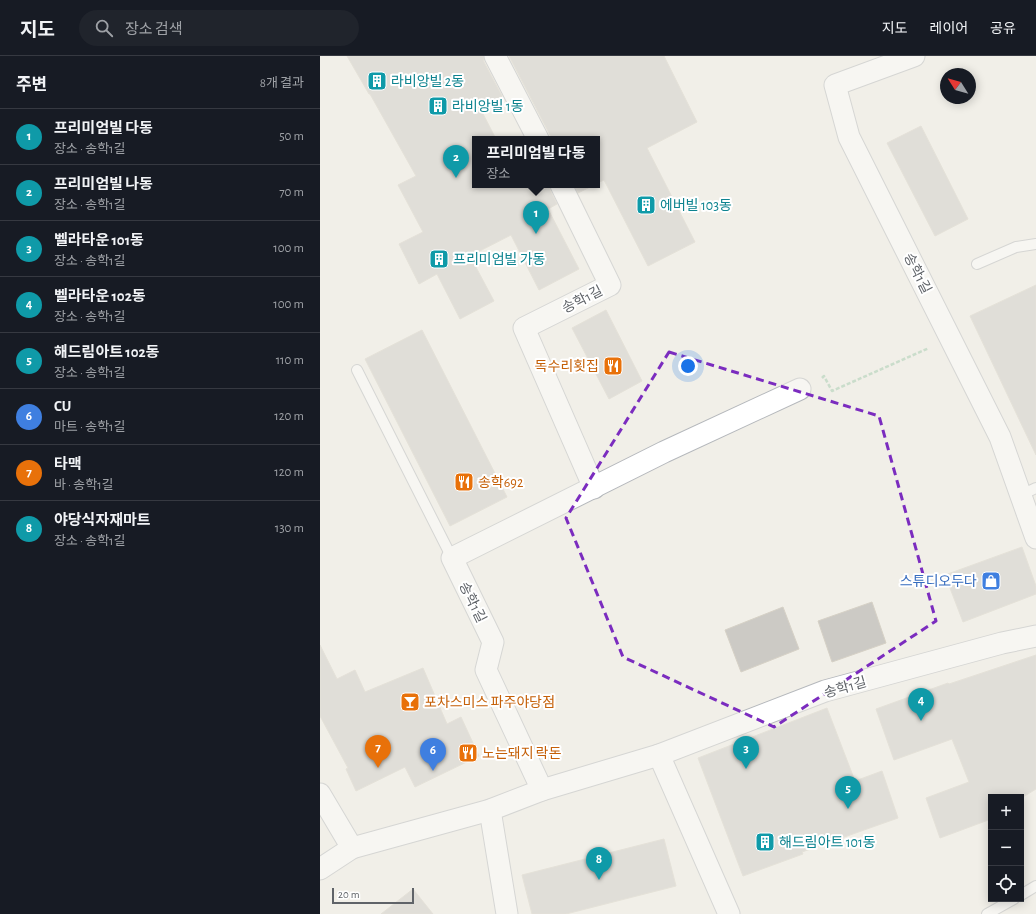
<!DOCTYPE html>
<html lang="ko">
<head>
<meta charset="utf-8">
<style>
	:root { --surface:#171b24; --page:#20242c; --text:#f1f3f6; --muted:#9ea1a6; --line:#363941; --accent:#ea580c }
	body { margin:0; font-family:"Alegreya Sans","Noto Sans KR",sans-serif; background:var(--page); color:var(--text) }
	.controls { position:absolute; right:12px; bottom:12px; display:grid; overflow:hidden; border-radius:0px; box-shadow:0 2px 10px #0003 }
	.controls button { width:36px; height:36px; display:grid; place-items:center; padding:0; border:0; border-bottom:1px solid var(--line); background:var(--surface); color:var(--text); font:20px sans-serif }
	.compass { position:absolute; left:620px; top:12px; width:36px; height:36px; border-radius:50%; background:var(--surface); box-shadow:0 2px 10px #0003; rotate:307deg }
	.scale { position:absolute; left:12px; bottom:10px; width:82px; box-sizing:border-box; padding-left:4px; border:2px solid #5f6368; border-top:0; font-size:11px; line-height:14px; white-space:nowrap; color:#5f6368; -webkit-text-stroke:3px #fff; paint-order:stroke }
	.you { position:absolute; left:368px; top:310px; width:14px; height:14px; margin:-10px; border:3px solid #fff; border-radius:50%; background:#1a73e8; box-shadow:0 0 0 6px #1a73e833 }
	.badge { display:grid; place-items:center; width:26px; height:26px; border-radius:50%; background:var(--accent); color:#fff; font-size:13px; font-weight:700 }
	.pin { position:absolute; translate:-50% -33px; filter:drop-shadow(0 1px 2px #0008) }
	.pin::after { content:''; position:absolute; top:21px; width:14px; height:12px; background:inherit; clip-path:polygon(0 0,100% 0,50% 100%) }
	.popup { position:absolute; left:152px; top:80px; width:128px; height:52px; box-sizing:border-box; display:grid; place-content:center; border-radius:0px; background:var(--surface); filter:drop-shadow(0 1px 3px #0005); font-size:13px; white-space:nowrap; color:var(--muted) }
	.popup b { font-size:15px; color:var(--text) }
	.popup::after { content:''; position:absolute; left:50%; top:100%; margin-left:-8px; border:8px solid transparent; border-top-color:var(--surface) }
	.list { margin:0; padding:0; list-style:none }
	h2 { display:flex; justify-content:space-between; align-items:center; height:52px; margin:0; padding:0 16px; font-size:17px }
	h2 small { font-size:13px; font-weight:400; color:var(--muted) }
	.list li { display:grid; grid-template-columns:26px 1fr auto; gap:12px; align-items:center; box-sizing:border-box; height:56px; padding:0 16px; border-top:1px solid var(--line) }
	.list b { display:block; font-size:15px; white-space:nowrap }
	.list p { margin:0; font-size:13px; white-space:nowrap; color:var(--muted) }
	.list em { font-size:13px; font-style:normal; color:var(--muted) }
	.icon { flex:none; width:22px; height:22px; fill:none; stroke:currentColor; stroke-width:2; stroke-linecap:round; stroke-linejoin:round }
	.map { position:relative; flex:none; width:716px; height:858px; overflow:hidden }
	header { display:flex; align-items:center; gap:24px; box-sizing:border-box; height:56px; padding:0 20px; background:var(--surface); border-bottom:1px solid var(--line) }
	header strong { font-size:19px }
	nav { display:flex; gap:22px; margin-inline-start:auto; font-size:14px }
	.search { width:280px; height:36px; background:var(--page); display:flex; align-items:center; gap:10px; box-sizing:border-box; padding:0 14px; border-radius:22px; color:var(--muted); font-size:15px }
	main { display:flex }
	aside { flex:1; background:var(--surface) }
	.map>svg:first-child { display:block }
	.building { fill:#cccac5; stroke:#d6d1c6 }
	.lines { fill:none; stroke-linecap:round; stroke-linejoin:round }
	.lane-casing { stroke:#b5b8bc; stroke-width:12 }
	.street-casing { stroke:#b5b8bc; stroke-width:23 }
	.path { stroke:#9cc7a9; stroke-width:2.5; stroke-dasharray:4 2; stroke-linecap:butt }
	.lane { stroke:#fff; stroke-width:10 }
	.street { stroke:#fff; stroke-width:21 }
	.marked { fill:none; stroke:#7b2cbf; stroke-width:3; stroke-dasharray:8 5; stroke-linejoin:round }
	.labels { text-anchor:middle; stroke-width:4; stroke-linejoin:round; paint-order:stroke }
	.culture-label { font-size:14px; fill:#0d838f; stroke:#fff; text-anchor:start }
	.street-label { font-size:14px; fill:#5f6368; stroke:#fff }
	.food-label { font-size:14px; fill:#c56008; stroke:#fff; text-anchor:start }
	.shop-label { font-size:14px; fill:#366cbe; stroke:#fff; text-anchor:end }
</style>
</head>
<body>
<header>
<strong>지도</strong>
<div class="search"><svg class="icon" aria-label="search" viewBox="0 0 24 24"><circle cx="10" cy="10" r="6"/><path d="M15 15l6 6"/></svg>장소 검색</div>
<nav><a>지도</a><a>레이어</a><a>공유</a></nav>
</header>
<main>
<aside>
<h2>주변<small>8개 결과</small></h2>
<ul class="list">
<li><span class="badge" style="background:#0f9aa8">1</span><div><b>프리미엄빌 다동</b><p>장소 · 송학1길</p></div><em>50 m</em></li>
<li><span class="badge" style="background:#0f9aa8">2</span><div><b>프리미엄빌 나동</b><p>장소 · 송학1길</p></div><em>70 m</em></li>
<li><span class="badge" style="background:#0f9aa8">3</span><div><b>벨라타운 101동</b><p>장소 · 송학1길</p></div><em>100 m</em></li>
<li><span class="badge" style="background:#0f9aa8">4</span><div><b>벨라타운 102동</b><p>장소 · 송학1길</p></div><em>100 m</em></li>
<li><span class="badge" style="background:#0f9aa8">5</span><div><b>해드림아트 102동</b><p>장소 · 송학1길</p></div><em>110 m</em></li>
<li><span class="badge" style="background:#3f7fe0">6</span><div><b>CU</b><p>마트 · 송학1길</p></div><em>120 m</em></li>
<li><span class="badge" style="background:#e8710a">7</span><div><b>타맥</b><p>바 · 송학1길</p></div><em>120 m</em></li>
<li><span class="badge" style="background:#0f9aa8">8</span><div><b>야당식자재마트</b><p>장소 · 송학1길</p></div><em>130 m</em></li>
</ul>
</aside>
<div class="map">
<svg width="716" height="858" viewBox="0 0 716 858">
	<rect width="100%" height="100%" fill="#f1efe8"/>
	<g class="building">
		<path d="M27,0H163L164,6L182,40L160,52L176,83H155V129H229L230,134L237,148L228,153L259,213L219,234L191,179L150,200L174,245L140,263L117,218L99,228L79,188L103,176L78,129L96,120L50,38H49Z"/>
		<path d="M189,0H344L377,66L327,92L375,186L328,210L284,124L277,127V83H232Z"/>
		<path d="M601,70L648,163L615,180L567,87Z"/>
		<path d="M254,129H274L258,137Z"/>
		<path d="M716,229V399L650,260Z"/>
		<path d="M286,254L322,325L289,343L252,272Z"/>
		<path d="M102,274L187,441L130,470L45,303Z"/>
		<path d="M702,491L716,530V538L643,566L625,519Z"/>
		<path d="M552,546L566,587L512,606L498,565Z"/>
		<path d="M463,551L479,593L421,616L405,574Z"/>
		<path d="M0,589L17,623L35,614L45,636L103,612L127,668L141,661L159,700L95,731L85,711L36,735L26,713L28,712L0,660Z"/>
		<path d="M716,599V733L703,741H671V763L620,782L606,742L649,726L632,683L574,704L556,653L628,627L629,628Z"/>
		<path d="M507,652L535,725L562,715L578,762L482,796L483,798L423,820L378,702Z"/>
		<path d="M344,783L356,830L246,858H212L202,819Z"/>
		<path d="M93,833L113,858H61Z"/>
	</g>
	<g class="lines">
		<g class="lane-casing">
			<g id="lane">
				<path d="M657,208L696,191L716,188"/>
				<path d="M37,314L132,502"/>
				<path d="M701,439L716,432"/>
				<path d="M701,839L716,830"/>
				<path d="M667,858L694,843"/>
			</g>
		</g>
		<g class="street-casing">
			<g id="street">
				<path d="M175,0L218,83"/>
				<path d="M594,0L515,29L529,81L680,381L716,482"/>
				<path d="M241,129L290,229L204,272L274,432"/>
				<path d="M339,699L505,635L682,587L716,580"/>
				<path d="M222,734L166,614L173,586L132,502L344,396L480,333"/>
				<path d="M0,738L32,792"/>
				<path d="M170,754L187,858"/>
				<path d="M0,813L32,792L170,754L222,734L339,699L409,858"/>
			</g>
		</g>
		<path class="path" d="M502,322L504,320L512,335L609,292"/>
		<use href="#lane" class="lane"/>
		<use href="#street" class="street"/>
	</g>
	<path d="M0 0H716V858H0ZM349,296L559,360L616,565L454,671L303,601L246,462Z" fill="#f1efe8" fill-opacity=".55" fill-rule="evenodd"/>
	<path class="marked" d="M349,296L559,360L616,565L454,671L303,601L246,462Z"/>
	<defs>
		<g id="building-square" transform="scale(1)"><rect x="-9" y="-9" width="18" height="18" rx="4" fill="#0f9aa8" stroke="#fff"/><path d="M-4-6H4V6H1V3H-1V6H-4ZM-2.5-4.3h1.7v1.8h-1.7ZM.8-4.3h1.7v1.8H.8ZM-2.5-1h1.7V.8h-1.7ZM.8-1h1.7V.8H.8Z" fill="#fff"/></g>
		<g id="restaurant-square" transform="scale(1)"><rect x="-9" y="-9" width="18" height="18" rx="4" fill="#e8710a" stroke="#fff"/><path d="M-5-6h1v4h1v-4h1v4h1v-4h1v5L-1.5 .5V6h-2V.5L-5-1ZM5-6V6H3V1.5H1.5Q1.5-4 5-6Z" fill="#fff"/></g>
		<g id="shop-square" transform="scale(1)"><rect x="-9" y="-9" width="18" height="18" rx="4" fill="#3f7fe0" stroke="#fff"/><path d="M-5-2.5h2.3a2.7 3.5 0 0 1 5.4 0H5L5.5 6h-11ZM-1.5-2.5h3a1.5 2.3 0 0 0-3 0Z" fill="#fff"/></g>
		<g id="bar-square" transform="scale(1)"><rect x="-9" y="-9" width="18" height="18" rx="4" fill="#e8710a" stroke="#fff"/><path d="M-6-5H6L.8 .8V4.5H3.5V6h-7V4.5H-.8V.8Z" fill="#fff"/></g>
	</defs>
	<g fill-rule="evenodd">
		<use href="#building-square" x="57" y="25"/>
		<use href="#building-square" x="118" y="50"/>
		<use href="#building-square" x="326" y="149"/>
		<use href="#building-square" x="119" y="203"/>
		<use href="#restaurant-square" x="293" y="310"/>
		<use href="#restaurant-square" x="144" y="426"/>
		<use href="#shop-square" x="671" y="525"/>
		<use href="#bar-square" x="90" y="646"/>
		<use href="#restaurant-square" x="148" y="697"/>
		<use href="#building-square" x="445" y="786"/>
	</g>
	<g class="labels">
		<g class="culture-label">
			<text x="71" y="30">라비앙빌 2동</text>
			<text x="132" y="55">라비앙빌 1동</text>
			<text x="340" y="154">에버빌 103동</text>
			<text x="133" y="208">프리미엄빌 가동</text>
			<text x="459" y="791">해드림아트 101동</text>
		</g>
		<g class="street-label">
			<text transform="translate(598 217) rotate(63)" y="5">송학1길</text>
			<text transform="translate(262 243) rotate(-27)" y="5">송학1길</text>
			<text transform="translate(153 546) rotate(64)" y="5">송학1길</text>
			<text transform="translate(525 631) rotate(-16)" y="5">송학1길</text>
		</g>
		<g class="food-label">
			<text x="279" y="315" text-anchor="end">독수리횟집</text>
			<text x="158" y="431">송학692</text>
			<text x="104" y="651">포차스미스 파주야당점</text>
			<text x="162" y="702">노는돼지 락돈</text>
		</g>
		<g class="shop-label">
			<text x="657" y="530">스튜디오두다</text>
		</g>
	</g>
</svg>
<div class="controls">
<button>+</button>
<button>−</button>
<button><svg class="icon" aria-label="locate" viewBox="0 0 24 24"><circle cx="12" cy="12" r="6"/><path d="M12 2v4M12 18v4M2 12h4M18 12h4"/></svg></button>
</div>
<svg class="compass" viewBox="-18 -18 36 36"><path d="M0-13l5 13h-10z" fill="#e53935"/><path d="M0 13l5-13h-10z" fill="#9ea1a6"/></svg>
<div class="scale">20 m</div>
<div class="you"></div>
<div class="pin badge" style="left:216px;top:178px;background:#0f9aa8">1</div>
<div class="popup"><b>프리미엄빌 다동</b>장소</div>
<div class="pin badge" style="left:136px;top:122px;background:#0f9aa8">2</div>
<div class="pin badge" style="left:426px;top:713px;background:#0f9aa8">3</div>
<div class="pin badge" style="left:601px;top:665px;background:#0f9aa8">4</div>
<div class="pin badge" style="left:528px;top:753px;background:#0f9aa8">5</div>
<div class="pin badge" style="left:113px;top:715px;background:#3f7fe0">6</div>
<div class="pin badge" style="left:58px;top:712px;background:#e8710a">7</div>
<div class="pin badge" style="left:279px;top:824px;background:#0f9aa8">8</div>
</div>
</main>
</body>
</html>
